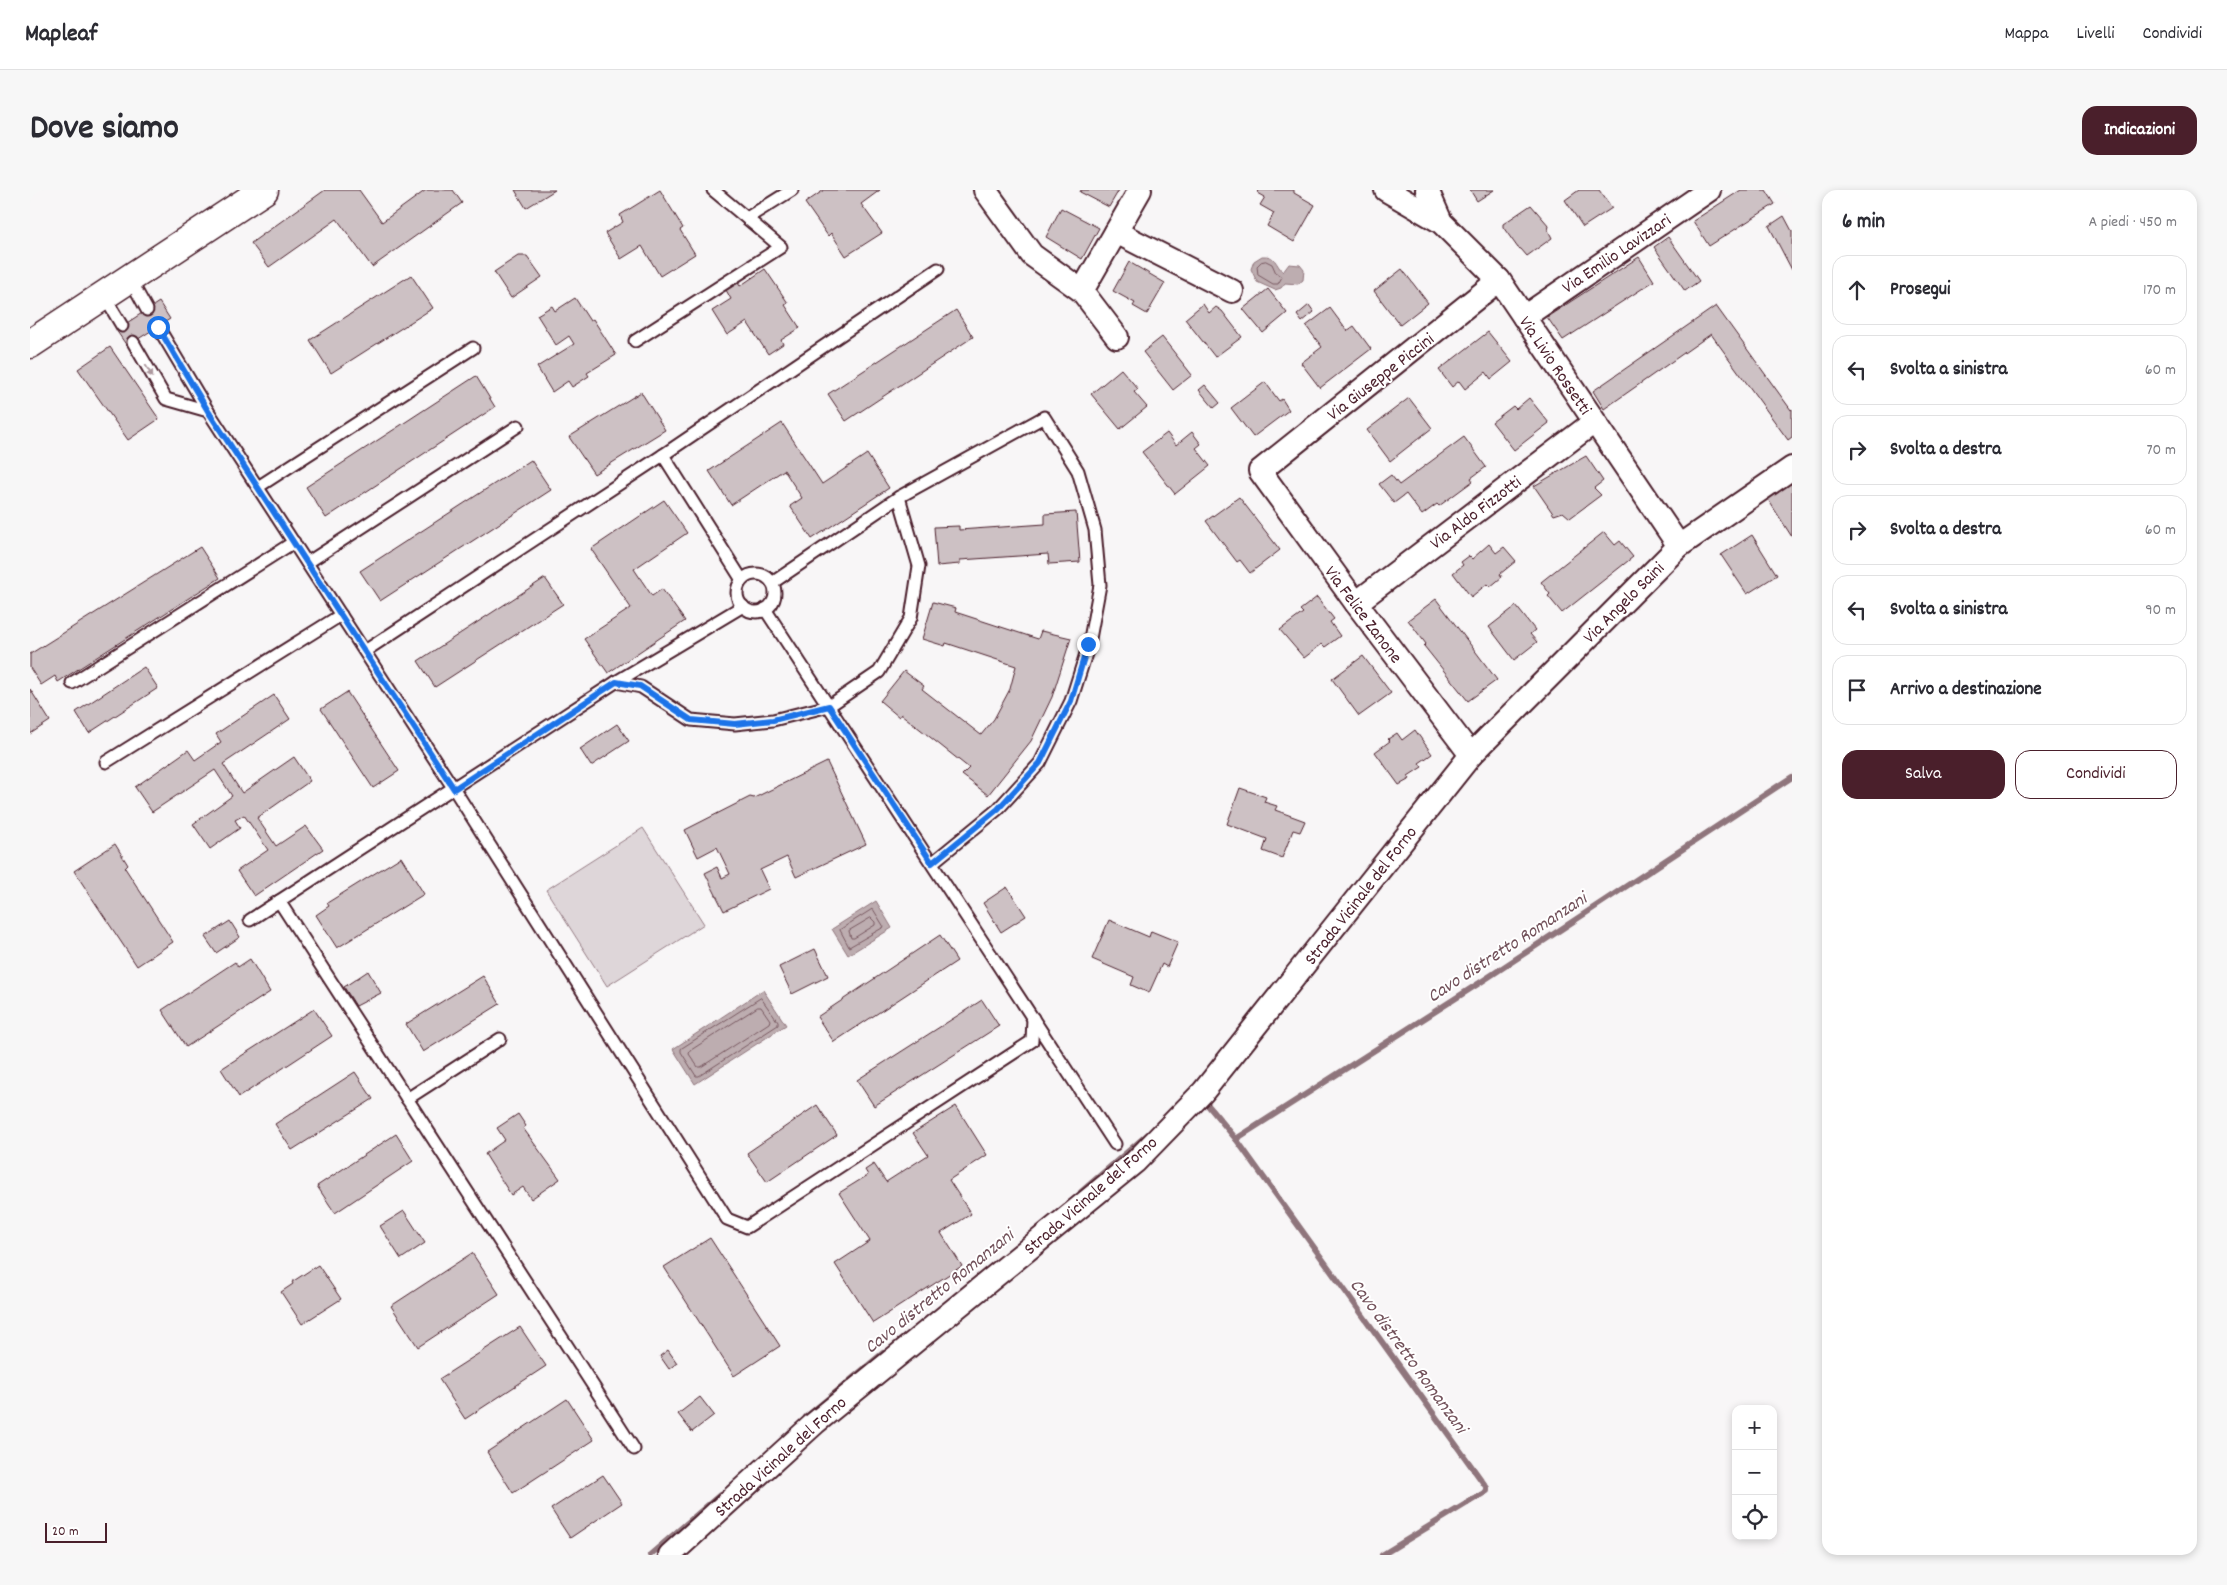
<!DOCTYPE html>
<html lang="it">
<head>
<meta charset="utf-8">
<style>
	:root { --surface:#fff; --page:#f7f7f7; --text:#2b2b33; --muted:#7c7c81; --line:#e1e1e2; --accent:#4a1f2b }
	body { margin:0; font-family:Dekko,sans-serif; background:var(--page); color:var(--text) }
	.controls { position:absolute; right:15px; bottom:15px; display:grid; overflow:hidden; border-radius:10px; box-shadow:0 2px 8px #0003 }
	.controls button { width:45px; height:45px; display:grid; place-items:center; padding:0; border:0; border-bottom:1px solid var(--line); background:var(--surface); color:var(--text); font:25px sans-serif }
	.scale { position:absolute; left:15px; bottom:12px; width:62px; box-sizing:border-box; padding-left:5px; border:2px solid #4a1f2b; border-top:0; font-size:14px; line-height:18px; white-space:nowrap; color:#4a1f2b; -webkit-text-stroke:4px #fff; paint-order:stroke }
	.stop { position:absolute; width:15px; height:15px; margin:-11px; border:4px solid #1a73e8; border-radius:50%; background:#fff }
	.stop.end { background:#1a73e8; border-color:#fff; box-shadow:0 1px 5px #0008 }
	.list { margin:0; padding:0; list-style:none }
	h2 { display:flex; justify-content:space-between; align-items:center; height:65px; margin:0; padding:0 20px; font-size:21px }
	h2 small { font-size:16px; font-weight:400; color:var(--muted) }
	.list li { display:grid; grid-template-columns:32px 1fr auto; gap:15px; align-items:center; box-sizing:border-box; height:70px; margin:0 10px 10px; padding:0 10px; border:1px solid var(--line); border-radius:15px }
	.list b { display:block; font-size:19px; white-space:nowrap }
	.list em { font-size:16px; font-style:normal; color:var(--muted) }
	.actions { display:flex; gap:10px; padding:15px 20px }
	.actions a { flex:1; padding:11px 0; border:1px solid var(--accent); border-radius:15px; text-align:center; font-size:18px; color:var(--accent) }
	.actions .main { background:var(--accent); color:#fff }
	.icon { flex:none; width:28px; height:28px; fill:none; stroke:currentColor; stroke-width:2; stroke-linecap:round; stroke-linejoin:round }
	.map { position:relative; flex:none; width:1762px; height:1365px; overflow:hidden; border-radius:15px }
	header { display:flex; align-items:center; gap:30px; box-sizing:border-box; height:70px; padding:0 25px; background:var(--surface); border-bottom:1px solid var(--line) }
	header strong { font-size:24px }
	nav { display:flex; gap:28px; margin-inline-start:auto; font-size:18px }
	.intro { display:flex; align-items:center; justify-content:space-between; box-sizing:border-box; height:120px; padding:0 30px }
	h1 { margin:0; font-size:35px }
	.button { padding:12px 22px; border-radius:15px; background:var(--accent); color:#fff; font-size:18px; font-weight:700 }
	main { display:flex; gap:30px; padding:0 30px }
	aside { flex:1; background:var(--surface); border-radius:15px; box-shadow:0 2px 8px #0003 }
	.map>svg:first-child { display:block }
	.green { fill:#ded6d9; stroke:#947a82 }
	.water { fill:#bdadb0; stroke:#8f747b }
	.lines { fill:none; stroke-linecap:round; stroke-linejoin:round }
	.shore { stroke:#785860; stroke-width:1 }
	.stream { stroke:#8f747b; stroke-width:6 }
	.building { fill:#cdc1c4; stroke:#4a1f2b }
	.lane-casing { stroke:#4a1f2b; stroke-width:15 }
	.street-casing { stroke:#4a1f2b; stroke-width:26 }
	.primary-casing { stroke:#4a1f2b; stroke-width:31 }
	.lane { stroke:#fff; stroke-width:11 }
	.street { stroke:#fff; stroke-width:22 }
	.primary { stroke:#fff; stroke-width:28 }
	.oneway { fill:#ae9aa0 }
	.route { stroke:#1a73e8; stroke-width:6 }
	.labels { text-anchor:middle; stroke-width:4; stroke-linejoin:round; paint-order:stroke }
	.street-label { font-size:18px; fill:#4a1f2b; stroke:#fff }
	.water-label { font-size:19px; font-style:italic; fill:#72515a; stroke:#fff }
</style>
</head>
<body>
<header>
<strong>Mapleaf</strong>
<nav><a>Mappa</a><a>Livelli</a><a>Condividi</a></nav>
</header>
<div class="intro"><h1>Dove siamo</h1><a class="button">Indicazioni</a></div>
<main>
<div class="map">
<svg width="1762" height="1365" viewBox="0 0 1762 1365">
	<rect width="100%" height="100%" fill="#f8f6f7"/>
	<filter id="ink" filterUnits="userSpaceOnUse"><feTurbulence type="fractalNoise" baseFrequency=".02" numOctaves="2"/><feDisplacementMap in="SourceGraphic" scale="10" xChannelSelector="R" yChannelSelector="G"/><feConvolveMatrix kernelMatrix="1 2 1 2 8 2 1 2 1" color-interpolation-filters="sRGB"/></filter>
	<g filter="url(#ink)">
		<path class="green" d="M613,638L674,734L577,796L516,700Z"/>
		<g class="water">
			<path d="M1232,66C1246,65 1245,74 1253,82L1259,74L1270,75L1274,80L1273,90L1268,94L1255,93L1251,98L1245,100L1227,92L1221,79L1224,71Z"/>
			<path d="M846,711L862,738L818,765L802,739Z"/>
			<path d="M733,800L756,835L665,894L643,859Z"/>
		</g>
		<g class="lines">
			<g class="shore">
				<path d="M1236,71L1242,74L1246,83L1252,87L1248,94H1243L1228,85L1227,76L1231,72Z"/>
				<path d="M843,719L854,737L819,757L810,740Z"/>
				<path d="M841,728L845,732V735L824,748H821L819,741Z"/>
				<path d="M731,808L748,832V835L669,886H666L651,862V859Z"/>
				<path d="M728,817H731L740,830L739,833L671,877H668L659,864L660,861Z"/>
			</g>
			<g class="stream">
				<path d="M1172,908L1206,949"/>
				<path d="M1051,1002L1117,945"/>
				<path d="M776,1227L853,1163"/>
				<path d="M620,1365L691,1304"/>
				<path d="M1352,1365L1457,1301V1298L1206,949L1451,792L1762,587"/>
			</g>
		</g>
		<g class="building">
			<path d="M295,0H329L352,32L396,0H423L432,13L342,77L307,29L239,77L221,53Z"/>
			<path d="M485,0H525L496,18Z"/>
			<path d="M630,0L653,38L650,40L665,64L630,86L612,56L591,69L575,43L593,32L590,25Z"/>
			<path d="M794,0H850L831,14L852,43L816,66L801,43L798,46L775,13Z"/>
			<path d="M1051,0H1089L1079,17L1050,2Z"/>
			<path d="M1229,0H1264V3L1285,15L1264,52L1237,36L1244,23L1230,15L1235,7L1228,3Z"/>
			<path d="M1440,0H1464L1447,11Z"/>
			<path d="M1549,0H1569L1582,18L1553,37L1535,10Z"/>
			<path d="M1711,0H1736L1745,14L1679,56L1663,31Z"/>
			<path d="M1501,15L1519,36L1518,40L1522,48L1497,66L1491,59L1488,58L1473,37V34Z"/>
			<path d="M1031,18L1069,38L1052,69L1016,47Z"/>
			<path d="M1754,26L1762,41V80L1739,36Z"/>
			<path d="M1638,47L1669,91L1655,101L1624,57Z"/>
			<path d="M488,66H497L512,87L481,108L464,82Z"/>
			<path d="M1609,67L1624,91L1533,150L1517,127Z"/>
			<path d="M1099,72L1135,93L1117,124L1103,116L1105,113L1083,101Z"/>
			<path d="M735,79L758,113L755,115L770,138L751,150L753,154L738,164L717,132L697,145L682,121L701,109L696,100L708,93L710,96Z"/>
			<path d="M1372,79L1398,113L1370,135L1344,101Z"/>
			<path d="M381,85L403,118L301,183L280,150Z"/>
			<path d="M1238,99L1257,123L1233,143L1213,119Z"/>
			<path d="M545,108L560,131L563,129L586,165L557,183L559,186L542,197L538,191L522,202L507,177L544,154L539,146L526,155L507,125L522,116L525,121Z"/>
			<path d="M129,112L140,129L97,156L86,140Z"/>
			<path d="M1173,114L1179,123L1186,117L1192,121L1212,147L1185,167L1155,129Z"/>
			<path d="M1279,115L1284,122L1272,132L1267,125Z"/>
			<path d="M1686,116L1761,220L1762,219V247L1758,250L1681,144L1574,219L1563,201Z"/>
			<path d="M1300,118L1317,141L1324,136L1341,159L1290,198L1271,173L1292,157L1276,136Z"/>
			<path d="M926,120L943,147L816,231L798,204Z"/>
			<path d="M1458,142L1482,172L1461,189L1456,182L1435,199L1429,191L1422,197L1409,180Z"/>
			<path d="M1132,147L1162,185L1143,200L1113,162Z"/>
			<path d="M80,157L129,229L98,250L48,179Z"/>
			<path d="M1091,179L1108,199L1104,202L1117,217L1090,239L1061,204Z"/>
			<path d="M446,186L465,217L296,328L276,297Z"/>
			<path d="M1235,192L1249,211L1252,209L1259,220L1223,247L1201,218Z"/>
			<path d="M1175,195L1190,213L1184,218L1169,200Z"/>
			<path d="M611,202L635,240L564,284L539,247Z"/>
			<path d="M1379,208L1402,238L1360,271L1337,240Z"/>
			<path d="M1499,208L1519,233L1484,260L1462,232L1483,216L1486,219Z"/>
			<path d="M752,233L792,294L837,264L859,298L782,349L760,316L772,308L754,280L701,315L679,281Z"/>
			<path d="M1162,242L1171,254L1166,258L1180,276L1145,304L1112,262L1137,243L1146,255Z"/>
			<path d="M1434,247L1456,277L1441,288L1443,291L1409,316L1407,314L1392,325L1376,304L1364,313L1349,294L1361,285L1369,295Z"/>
			<path d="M1556,266L1573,291L1564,298L1571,305L1540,328L1533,322L1524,325L1504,296Z"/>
			<path d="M501,270L521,300L350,411L330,381Z"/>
			<path d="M1762,284V347L1734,303Z"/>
			<path d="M1209,307L1250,360L1220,383L1210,370L1207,372L1176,331Z"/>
			<path d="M634,310L657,343L604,379L622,406L632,399L655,431L578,483L554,449L601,418L561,359Z"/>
			<path d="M1046,322L1050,372L1019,374L1018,364L930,370V374L907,376L904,337L929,336V340L1015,334V324Z"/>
			<path d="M1574,342L1585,355L1590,351L1603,367L1532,423L1518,406L1520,404L1511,392Z"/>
			<path d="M1722,345L1747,385L1717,404L1691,365Z"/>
			<path d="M1459,354L1466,363L1474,357L1486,371L1470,384L1472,387L1460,397L1457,394L1441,407L1423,383L1433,375L1431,372L1439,366L1442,369Z"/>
			<path d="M170,357L190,388L28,492L25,486L11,495L0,478V464Z"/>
			<path d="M515,388L533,414L405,497L388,471Z"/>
			<path d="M1287,407L1304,429L1300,432L1310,446L1295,457L1292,454L1274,468L1250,440L1273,423L1270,420Z"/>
			<path d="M1406,409L1467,490L1438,511L1394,456L1396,454L1378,430Z"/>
			<path d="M903,412L926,418L925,422L1008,449L1011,441L1041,448L1022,507L1001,551L958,605L932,585L939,578L871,524L869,527L850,511L874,481L894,496L892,499L951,545L964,529L980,499L986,476L916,453L915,456L892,449Z"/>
			<path d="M1486,416L1505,440L1500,444L1507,452L1484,470L1459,437Z"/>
			<path d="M1333,466L1361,503L1329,526L1302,489Z"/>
			<path d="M114,477L128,498L59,543L46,522Z"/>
			<path d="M0,499L20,531L0,544Z"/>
			<path d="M317,502L369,581L343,598L291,519Z"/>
			<path d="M244,505L260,529L193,574L212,603L264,567L280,591L227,628L246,656L276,636L293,659L224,706L207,681L238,660L214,625L205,630L210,638L180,659L163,634L202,606L185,580L122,622L105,597L158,560L165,570L191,552L186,544Z"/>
			<path d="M587,534L599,551L561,576L550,559Z"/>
			<path d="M1385,540L1402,564L1389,573L1392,577L1378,586L1380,589L1369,595L1345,562L1360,551L1358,549L1367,543L1372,550Z"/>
			<path d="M797,572L836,654L766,687L757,667L730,680L739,699L694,721L675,683L687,677L692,688L700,684L687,657L668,667L655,640L720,607L724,608Z"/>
			<path d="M1210,598L1236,607L1234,612L1247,616L1245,620L1275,631L1270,642L1263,640L1252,668L1233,661L1237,649L1197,634Z"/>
			<path d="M85,654L98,675L95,678L143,752L107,776L44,681Z"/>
			<path d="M371,667L394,704L307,758L286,725L299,716L297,713Z"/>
			<path d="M977,697L996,726L971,742L953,713Z"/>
			<path d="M1079,730L1119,747L1121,741L1148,752L1137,777L1132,774L1119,803L1101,795L1104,787L1062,769Z"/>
			<path d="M200,731L210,747L186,763L175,747Z"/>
			<path d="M910,745L927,771L804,852L787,827Z"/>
			<path d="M785,759L798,786L762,804L749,777Z"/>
			<path d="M220,769L240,802L156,857L132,820L205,772L208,777Z"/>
			<path d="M338,781L351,803L326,816L314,797Z"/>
			<path d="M453,786L470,814L393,862L376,834Z"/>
			<path d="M952,810L969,836L844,916L827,890Z"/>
			<path d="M284,819L302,846L209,907L191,879Z"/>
			<path d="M325,882L343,909L262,960L245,934Z"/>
			<path d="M787,915L807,945L737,992L717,963Z"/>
			<path d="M926,916L957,965L919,990L941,1024L911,1043L932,1076L843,1133L805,1074L840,1051L809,1003L838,985L835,980L844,974L856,992L898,965L883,943Z"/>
			<path d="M488,924L496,936L493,938L530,989L501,1009L493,997L481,1005L455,964L475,950L467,938Z"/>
			<path d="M366,944L383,971L305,1023L287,996Z"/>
			<path d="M374,1021L395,1053L371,1069L350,1036Z"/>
			<path d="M680,1048L750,1156L704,1186L634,1077Z"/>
			<path d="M442,1063L469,1104L388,1157L361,1116Z"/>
			<path d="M288,1075L311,1109L272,1134L251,1102L263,1094L262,1092Z"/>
			<path d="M490,1137L516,1176L435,1229L409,1189Z"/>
			<path d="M638,1160L647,1173L639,1179L630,1166Z"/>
			<path d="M670,1207L684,1225L662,1242L648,1224Z"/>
			<path d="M537,1209L564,1250L483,1303L457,1262Z"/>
			<path d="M573,1285L592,1313L540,1348L521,1319Z"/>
		</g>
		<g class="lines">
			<g class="lane-casing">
				<g id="lane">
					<path d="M717,28L762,0"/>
					<path d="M100,89L117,120"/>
					<path d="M74,106L92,136"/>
					<path d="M128,137L178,221L424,599L697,1029L717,1037L1002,851L1003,828"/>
					<path d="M605,151L751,57L683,0"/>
					<path d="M103,152L136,209L178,221"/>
					<path d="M633,265L712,390"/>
					<path d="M228,297L443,158"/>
					<path d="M277,373L488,236"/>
					<circle cx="726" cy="403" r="19"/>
					<path d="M742,393L869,307L1014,227L1048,281L1065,340L1070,395L1059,454L1041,511L1010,573L968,619L902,673"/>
					<path d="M735,419L1085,954"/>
					<path d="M335,461L633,265L908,79"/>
					<path d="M586,492L611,497L661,530L705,534L743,530L799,516L849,482L881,428L889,376L869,307"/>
					<path d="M42,493L264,352"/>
					<path d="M76,572L311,425"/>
					<path d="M249,711L604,1259"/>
					<path d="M220,730L586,492L713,416"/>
					<path d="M377,909L470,849"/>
				</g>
			</g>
			<g class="street-casing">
				<g id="street">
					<path d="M955,0L1002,65L1052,101L1087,147"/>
					<path d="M1356,0L1411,32"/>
					<path d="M1397,0L1411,32L1469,90L1649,356"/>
					<path d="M1086,42L1202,101"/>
					<path d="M1052,101L1110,0"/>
					<path d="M1494,127L1679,0"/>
					<path d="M1326,413L1564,232"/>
					<path d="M1441,565L1326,413L1230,281L1469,90"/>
					<path d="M640,1365L785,1233L1105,972L1173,902L1441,565L1649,356L1762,278"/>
				</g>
			</g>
			<g class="primary-casing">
				<path id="primary" d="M0,154L234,0"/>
			</g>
			<use href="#lane" class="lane"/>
			<use href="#street" class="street"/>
			<use href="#primary" class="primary"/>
		</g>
		<defs><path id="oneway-solid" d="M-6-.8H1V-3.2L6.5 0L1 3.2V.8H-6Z" transform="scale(1.25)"/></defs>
		<use class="oneway" href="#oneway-solid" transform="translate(119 181) rotate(59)"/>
	</g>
	<g class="lines" filter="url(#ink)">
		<path class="route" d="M128,137L178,221L424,599L586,492L610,496L661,530L705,534L743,530L799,516L902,673L968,619L1010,573L1041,511L1058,454"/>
	</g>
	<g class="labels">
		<g class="street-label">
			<text transform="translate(1586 63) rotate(-34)" y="6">Via Emilio Lavizzari</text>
			<text transform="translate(1526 175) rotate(56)" y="6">Via Livio Rossetti</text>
			<text transform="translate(1350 186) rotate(-38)" y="6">Via Giuseppe Piccini</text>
			<text transform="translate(1445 322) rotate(-37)" y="6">Via Aldo Fizzotti</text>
			<text transform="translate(1593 412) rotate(-45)" y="6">Via Angelo Saini</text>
			<text transform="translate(1334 424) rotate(53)" y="6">Via Felice Zanone</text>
			<text transform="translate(1330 705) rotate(-52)" y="6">Strada Vicinale del Forno</text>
			<text transform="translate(1060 1005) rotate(-41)" y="6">Strada Vicinale del Forno</text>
			<text transform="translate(750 1266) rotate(-42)" y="6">Strada Vicinale del Forno</text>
		</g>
		<g class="water-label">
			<text transform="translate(1476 756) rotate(-33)" y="7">Cavo distretto Romanzani</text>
			<text transform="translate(908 1100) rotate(-39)" y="7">Cavo distretto Romanzani</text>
			<text transform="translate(1380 1165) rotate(54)" y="7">Cavo distretto Romanzani</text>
		</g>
	</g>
</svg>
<div class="controls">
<button>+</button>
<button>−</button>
<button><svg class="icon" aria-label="locate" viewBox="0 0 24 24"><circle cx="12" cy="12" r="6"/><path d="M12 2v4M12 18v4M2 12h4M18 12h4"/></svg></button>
</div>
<div class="scale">20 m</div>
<div class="stop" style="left:128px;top:137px"></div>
<div class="stop end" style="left:1058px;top:454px"></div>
</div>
<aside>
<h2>6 min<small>A piedi · 450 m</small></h2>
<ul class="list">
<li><svg class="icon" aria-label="ahead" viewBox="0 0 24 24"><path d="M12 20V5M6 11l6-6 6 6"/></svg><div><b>Prosegui</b></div><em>170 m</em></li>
<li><svg class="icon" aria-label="left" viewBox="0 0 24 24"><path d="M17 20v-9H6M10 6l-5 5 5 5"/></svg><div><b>Svolta a sinistra</b></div><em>60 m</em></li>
<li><svg class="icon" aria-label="right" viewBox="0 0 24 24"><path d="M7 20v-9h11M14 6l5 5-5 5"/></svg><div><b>Svolta a destra</b></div><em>70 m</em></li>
<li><svg class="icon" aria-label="right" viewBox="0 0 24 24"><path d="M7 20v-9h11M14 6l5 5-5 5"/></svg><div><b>Svolta a destra</b></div><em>60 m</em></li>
<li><svg class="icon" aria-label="left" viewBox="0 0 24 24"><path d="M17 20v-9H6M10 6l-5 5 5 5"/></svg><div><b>Svolta a sinistra</b></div><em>90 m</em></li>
<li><svg class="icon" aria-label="arrive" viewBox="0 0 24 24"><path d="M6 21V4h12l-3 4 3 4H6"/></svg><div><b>Arrivo a destinazione</b></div></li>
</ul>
<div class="actions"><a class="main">Salva</a><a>Condividi</a></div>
</aside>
</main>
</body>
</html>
